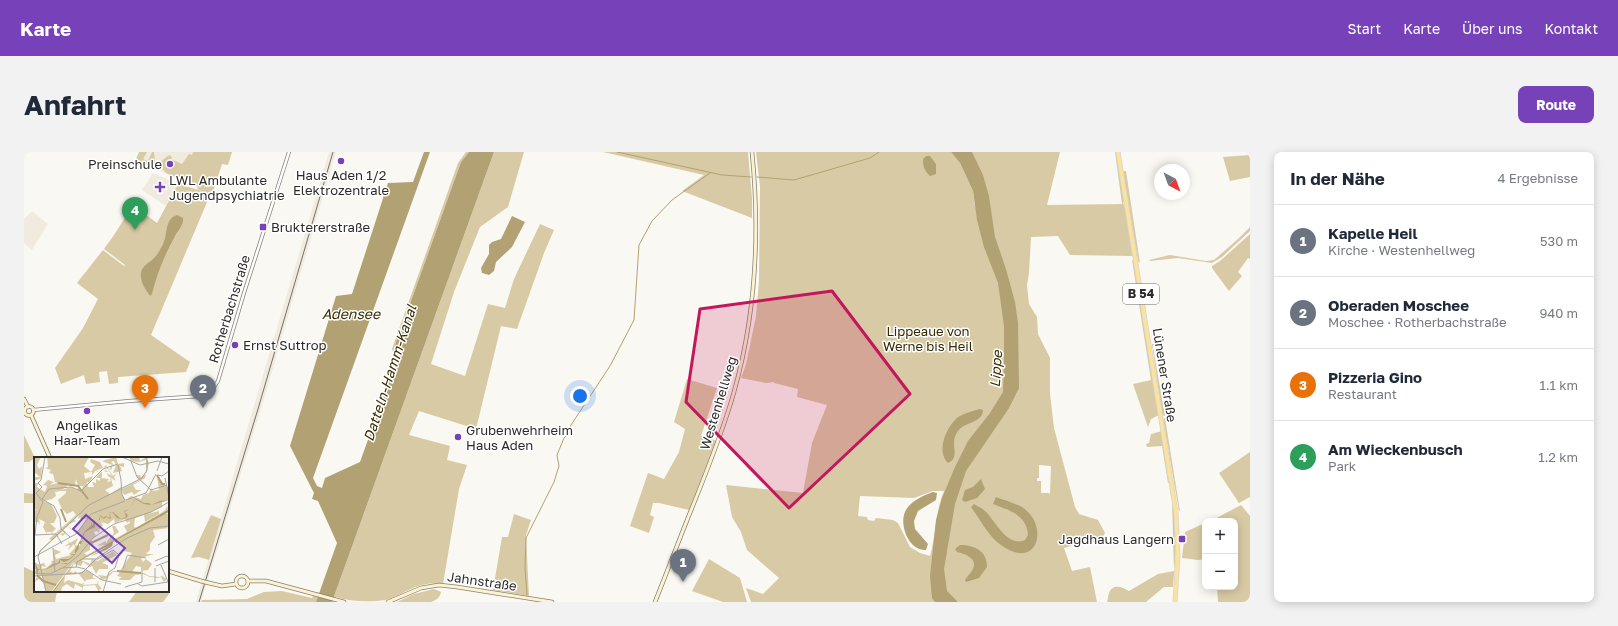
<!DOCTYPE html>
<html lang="de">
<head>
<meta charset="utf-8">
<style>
	:root { --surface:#fff; --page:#f2f2f3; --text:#1f2937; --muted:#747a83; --line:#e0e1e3; --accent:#7742b9 }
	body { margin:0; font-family:"Golos Text",sans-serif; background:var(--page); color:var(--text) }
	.controls { position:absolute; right:12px; bottom:12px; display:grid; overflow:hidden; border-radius:8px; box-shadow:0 2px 10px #0003 }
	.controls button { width:36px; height:36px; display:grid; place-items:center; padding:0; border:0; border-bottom:1px solid var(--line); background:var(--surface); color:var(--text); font:20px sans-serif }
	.compass { position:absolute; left:1130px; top:12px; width:36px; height:36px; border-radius:50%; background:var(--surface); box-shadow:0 2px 10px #0003; rotate:139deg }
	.you { position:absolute; left:556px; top:244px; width:14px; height:14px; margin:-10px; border:3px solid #fff; border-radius:50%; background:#1a73e8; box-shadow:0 0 0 6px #1a73e833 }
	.badge { display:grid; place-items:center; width:26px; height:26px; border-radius:50%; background:var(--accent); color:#fff; font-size:13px; font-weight:700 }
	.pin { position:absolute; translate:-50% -33px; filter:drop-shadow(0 1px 2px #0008) }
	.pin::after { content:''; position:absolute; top:21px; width:14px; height:12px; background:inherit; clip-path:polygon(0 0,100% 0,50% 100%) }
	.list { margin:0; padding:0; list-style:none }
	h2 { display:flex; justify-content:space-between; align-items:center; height:52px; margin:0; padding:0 16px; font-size:17px }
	h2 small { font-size:13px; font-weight:400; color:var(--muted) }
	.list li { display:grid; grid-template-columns:26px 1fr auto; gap:12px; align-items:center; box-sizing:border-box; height:72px; padding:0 16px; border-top:1px solid var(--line) }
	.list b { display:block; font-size:15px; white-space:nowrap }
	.list p { margin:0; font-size:13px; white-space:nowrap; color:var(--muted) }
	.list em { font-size:13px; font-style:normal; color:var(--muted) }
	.map { position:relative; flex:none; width:1226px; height:450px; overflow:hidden; border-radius:8px }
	header { display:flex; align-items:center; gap:24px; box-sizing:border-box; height:56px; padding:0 20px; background:var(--accent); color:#fff }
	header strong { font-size:19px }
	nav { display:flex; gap:22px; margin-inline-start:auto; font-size:14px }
	.intro { display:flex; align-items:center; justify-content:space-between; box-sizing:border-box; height:96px; padding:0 24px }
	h1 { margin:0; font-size:28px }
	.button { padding:10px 18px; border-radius:8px; background:var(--accent); color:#fff; font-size:14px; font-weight:700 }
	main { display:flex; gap:24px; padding:0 24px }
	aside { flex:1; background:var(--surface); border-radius:8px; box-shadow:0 2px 10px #0003 }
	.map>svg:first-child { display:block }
	.built { fill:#f0ebde }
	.green { fill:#d8caa4; fill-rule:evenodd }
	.water { fill:#b2a172 }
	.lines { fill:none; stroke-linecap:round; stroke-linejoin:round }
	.stream { stroke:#b2a172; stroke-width:1 }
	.tertiary-casing { stroke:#83817b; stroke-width:4 }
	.secondary-casing { stroke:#83817b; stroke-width:4.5 }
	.primary-casing { stroke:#d5d5d4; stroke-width:5 }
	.tertiary { stroke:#fff; stroke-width:2.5 }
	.secondary { stroke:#fdf1ce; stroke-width:3 }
	.primary { stroke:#fbe39e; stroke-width:3.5 }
	.rail { stroke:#72706d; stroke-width:1 }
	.secondary-bridge-casing { stroke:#83817b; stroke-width:4.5; stroke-linecap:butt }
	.secondary-bridge { stroke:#fdf1ce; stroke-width:3 }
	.marked { fill:#c2185b; fill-opacity:0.2; stroke:#c2185b; stroke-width:3; stroke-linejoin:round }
	.poi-dot { fill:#7742b9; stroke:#fff; stroke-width:1.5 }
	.labels { text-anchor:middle; stroke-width:3; stroke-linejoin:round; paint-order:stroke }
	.shield { fill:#fff; stroke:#6b6b69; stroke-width:1 }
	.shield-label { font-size:12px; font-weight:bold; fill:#2c2b29 }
	.poi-label { font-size:13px; fill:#2c2b29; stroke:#fff; text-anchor:start }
	.street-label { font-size:13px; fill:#2c2b29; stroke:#fff }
	.park-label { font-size:13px; fill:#342800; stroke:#fff }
	.water-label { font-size:14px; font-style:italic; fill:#392d04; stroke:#fff }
	.inset-river { fill:none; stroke:#b2a172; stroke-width:2 }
	.inset-road { fill:none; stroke:#a8a6a2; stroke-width:1 }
	.view { fill:#7742b9; fill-opacity:0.15; stroke:#7742b9; stroke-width:2 }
	.inset-edge { fill:none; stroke:#2c2b29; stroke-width:2 }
</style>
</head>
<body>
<header>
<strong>Karte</strong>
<nav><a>Start</a><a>Karte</a><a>Über uns</a><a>Kontakt</a></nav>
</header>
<div class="intro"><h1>Anfahrt</h1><a class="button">Route</a></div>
<main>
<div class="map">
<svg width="1226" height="450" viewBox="0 0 1226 450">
	<rect width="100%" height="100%" fill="#faf8f2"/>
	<g class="built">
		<path d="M115,0H174L147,24L112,7Z"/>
		<path d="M305,0H312L237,257L177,450H172Z"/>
		<path d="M129,21L154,32L142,54L118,38Z"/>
		<path d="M8,59L24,72L8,98L0,91V67Z"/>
	</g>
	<g class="green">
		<path d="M115,0H123L119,7L124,9L128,0H130L131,12L135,18L112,7Z"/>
		<path d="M169,0H208L204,13L198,12L188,43H186L127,183L166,210L162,220L94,225V231L85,232L83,219L75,220L76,230L62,232L60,223L37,232L31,216L59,176L74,147L53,131L79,98L100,114L101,113L80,97L90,83L109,53L133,71L154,32L178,39L173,37L174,35L142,21L135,13V11L145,3L148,5L147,7L158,12L165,2L168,3Z"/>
		<path d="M442,0H445L437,10L369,199L368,197L434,11Z"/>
		<path d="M470,0H500L484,55L456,75L430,140L407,212L441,224L464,152L481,156L490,127L516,72L530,78L520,101L493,177L477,174L452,277L395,259L385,283L426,294L423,308L443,313L435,337L419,432C414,432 408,431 403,432C388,434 376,444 362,448C346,450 327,450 312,445L310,450H308Z"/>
		<path d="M579,0H724L728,46V66L658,39L680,23Z"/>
		<path d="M732,0H927L936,11L949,39L951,55L956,58L939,0H1036L1023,53L1098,52L1091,0H1093L1101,49L1099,51L1101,54L1110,104L1046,103L1034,84L1007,85L1005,121L1003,133L1005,152L1013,165L1014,182L1026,206V242L1030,276L1051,355L1055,362L1074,368L1081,381L1077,388L1062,392V390L1040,396L1048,419L1066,415L1073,450H727L722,436L739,442L755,426L723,398L717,380L708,365L702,333L779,341L788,291L803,253L773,245L774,237L750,231V230L742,231L717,226L722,212L732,164L735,129L736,35ZM1015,313L1027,314L1026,343L1025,341H1017V329H1013V326H1015ZM909,339H920C911,360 912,383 906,404L896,401L886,395L874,371L869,368L852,366L850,369L844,368L843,365L834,364L836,344L890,346Z"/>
		<path d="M1226,3V25L1206,29L1199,5Z"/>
		<path d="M1100,19H1102L1116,111L1114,109L1099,20Z"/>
		<path d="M1226,75V79L1198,105L1188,111L1154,106L1126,109L1125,108L1146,103L1182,109L1190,108L1214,87Z"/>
		<path d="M1226,82V107L1224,106L1214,120L1218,124L1205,139L1188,116V114L1196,109Z"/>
		<path d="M1108,108L1110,109L1120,164L1119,167L1120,169L1135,263L1127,267L1124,275L1109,232L1127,228Z"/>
		<path d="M1128,192H1130L1129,195L1141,264L1138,263Z"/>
		<path d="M663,227L693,236L677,284L693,289L665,358L635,351H629L626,363L630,365L625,381L606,374L624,321L640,327L655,300L661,277L650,270Z"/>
		<path d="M1141,266L1156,359H1155L1139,267Z"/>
		<path d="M1138,279L1144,326L1146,331H1144L1138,294L1123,295L1122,292L1125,291L1127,282Z"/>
		<path d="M0,283L11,306L5,310H0Z"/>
		<path d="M1226,300V345L1215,351L1195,321Z"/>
		<path d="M0,341L11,342V351H0Z"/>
		<path d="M1148,350L1150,357L1152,396L1149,435H1140L1122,450H1083C1084,447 1084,444 1085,441C1089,431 1098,435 1105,439L1134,422L1150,419Z"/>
		<path d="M1217,353L1226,364V450H1194L1193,435H1211V369H1187Z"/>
		<path d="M490,362L507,368L502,383L505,444L469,438L478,385H484Z"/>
		<path d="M187,363L197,367L185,408L175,405L167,406Z"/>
		<path d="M1181,371V407L1174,408L1158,406L1161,380Z"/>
		<path d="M685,407L716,426L723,450H699L668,439Z"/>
		<path d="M0,415L11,420V439H33L31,450H0Z"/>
		<path d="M144,436L145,442L139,450H105L113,439H144Z"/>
		<path d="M410,437L417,440C416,446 412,448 407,450H373L390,442Z"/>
		<path d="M258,439L288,446L291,440L296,441L292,450H177L178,448L223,447L240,440Z"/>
	</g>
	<g class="water">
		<path d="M400,0H406L289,326L293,334L298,336L301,326L336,310L369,218V199L437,10L445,0H470L308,450H292L313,391L294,349L288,347L290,341L266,294L312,144L328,142L364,31L389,30Z"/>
		<path d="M927,0H948L959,23L965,44L971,85L982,117L991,150L994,171L995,236L985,256L942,319L931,352L920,417L923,439L934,450H911L908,446L906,424L912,368L918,346L931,315L944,289L966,261L979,240L980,213V174L974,131L960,95L953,68L949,39L936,11Z"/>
		<path d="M902,4H906L912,12V22L906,24C900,18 899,15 899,7Z"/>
		<path d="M153,63L159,66C160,74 153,79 150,86C140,104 133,122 128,142L126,144C121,136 116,131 117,121C118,113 126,111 131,105C134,102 137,96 139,92C144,83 140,67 153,63Z"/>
		<path d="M488,64L501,70L488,95L472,110L470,119L465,123L458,121L457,116L465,102V93L468,90L477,87Z"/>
		<path d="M956,257L959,258C959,271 940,270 934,279C924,292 938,305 924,311C912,299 922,276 933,266C938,262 948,259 956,257Z"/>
		<path d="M957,327L961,337L953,346L941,350L938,348L941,338L949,335Z"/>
		<path d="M909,340L913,341L912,348L894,359L890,369L891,377L904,392L902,398C885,399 875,373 881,360C885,350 900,343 909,340Z"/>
		<path d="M972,345C980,348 990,351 998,355C1026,373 1014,420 977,393C964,384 956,367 947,355L950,352C953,354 958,356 961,359C971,368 983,396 1001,388L1004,383C1003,363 985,358 969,352Z"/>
		<path d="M936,393C951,393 963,399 963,415L955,426L942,430L941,428C943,424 947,421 949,417C954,406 941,402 933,400L931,397Z"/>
	</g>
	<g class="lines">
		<g class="stream">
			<path d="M593,0L698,23L727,25"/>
			<path d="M733,25L770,28L846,6L855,0"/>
			<path d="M503,443L501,415L502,386L530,330L535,314L533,303L540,286L545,281L547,273L586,214L610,168L615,93L628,69L648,48L686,21"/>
		</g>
		<g class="tertiary-casing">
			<g id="tertiary">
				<path d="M9,258L105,249L177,244L188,238L194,229L220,141L265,0"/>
				<path d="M0,261H1"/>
			</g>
		</g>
		<g class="secondary-casing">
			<g id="secondary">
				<path d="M0,247L4,255"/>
				<circle cx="5" cy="259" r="4.5"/>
				<path d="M7,263L26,306"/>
				<path d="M144,419L177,429"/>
				<circle cx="218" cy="430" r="6"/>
				<path d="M224,429H242L320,450"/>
				<path d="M185,431L198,434L212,432"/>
				<path d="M364,450L397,436L415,433L433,435L528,450"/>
				<path d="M631,450C645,415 658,380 672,346C686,311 700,276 710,240C732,162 736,81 728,0"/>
			</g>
		</g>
		<g class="primary-casing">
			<path id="primary" d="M1094,0L1152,361L1154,404L1151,450"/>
		</g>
		<use href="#tertiary" class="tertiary"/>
		<use href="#secondary" class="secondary"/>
		<use href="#primary" class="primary"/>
		<path class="rail" d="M175,450L234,257L309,0"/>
		<g class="secondary-bridge-casing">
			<path id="secondary-bridge" d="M177,429L185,431"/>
		</g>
		<use href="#secondary-bridge" class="secondary-bridge"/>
	</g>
	<path class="marked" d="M808,139L886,242L765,356L662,250L676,157Z"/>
	<g class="poi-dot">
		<circle cx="317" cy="9" r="4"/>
		<circle cx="146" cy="12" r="4"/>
		<path d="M134 29h4v4h4v4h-4v4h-4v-4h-4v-4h4z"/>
		<rect x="235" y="71" width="8" height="8" rx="2"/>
		<circle cx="211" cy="193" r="4"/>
		<circle cx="63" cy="259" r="4"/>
		<circle cx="434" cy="285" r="4"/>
		<rect x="1154" y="383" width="8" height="8" rx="2"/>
	</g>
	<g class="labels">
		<rect class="shield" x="1099" y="132" width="36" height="20" rx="3"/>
		<g class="shield-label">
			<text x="1117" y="146">B 54</text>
		</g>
		<g class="poi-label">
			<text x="138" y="17" text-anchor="end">Preinschule</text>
			<text x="317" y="28" text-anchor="middle">Haus Aden 1/2<tspan x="317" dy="15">Elektrozentrale</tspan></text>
			<text x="145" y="33">LWL Ambulante<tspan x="145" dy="15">Jugendpsychiatrie</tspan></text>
			<text x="247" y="80">Bruktererstraße</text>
			<text x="219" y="198">Ernst Suttrop</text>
			<text x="63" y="278" text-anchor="middle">Angelikas<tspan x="63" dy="15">Haar-Team</tspan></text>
			<text x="442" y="283">Grubenwehrheim<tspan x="442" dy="15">Haus Aden</tspan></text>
			<text x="1150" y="392" text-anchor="end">Jagdhaus Langern</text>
		</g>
		<g class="street-label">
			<text transform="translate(205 157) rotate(-73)" y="5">Rotherbachstraße</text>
			<text transform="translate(1141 223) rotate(81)" y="5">Lünener Straße</text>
			<text transform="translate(694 251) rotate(-73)" y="5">Westenhellweg</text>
			<text transform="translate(458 429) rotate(8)" y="5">Jahnstraße</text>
		</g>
		<g class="park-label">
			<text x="904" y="184">Lippeaue von<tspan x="904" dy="15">Werne bis Heil</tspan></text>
		</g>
		<g class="water-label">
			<text x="327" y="167">Adensee</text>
			<text transform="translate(972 217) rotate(-86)" y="5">Lippe</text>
			<text transform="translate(366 221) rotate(-72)" y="5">Datteln-Hamm-Kanal</text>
		</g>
	</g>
	<g transform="translate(10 305)">
		<rect width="135" height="135" fill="#faf8f2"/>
		<path d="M7,0L3,8L5,12L8,9L7,20L5,21H8L0,24V20H6L0,15V1ZM13,0H55L50,9L57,15L61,8L56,5L57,2L66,5L69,11L72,8L75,13L78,8L68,4L82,0L84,7L90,6V10L86,9L88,14L79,16L82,8L80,4L77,5L80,8L79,10L78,7V12L75,13L79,19L83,16L80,20L82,24L74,19L73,16L78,19L75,14L72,15L69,13L75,14L72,10L63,13L65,17L68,15V20L70,18L67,21L75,22L73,25L77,24L76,22L77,21L79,29L71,33L76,37L87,30L88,32L106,23L102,18H106L107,20L112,17V3L105,5L97,4L95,0H105L106,4L112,0L115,6L111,21L99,28L102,33H107L100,38L98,35L90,38L88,33V38L92,43L97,39L107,42L109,38L115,36L117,31L119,34L125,33L123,19L133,30L135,27V43L128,45V50L113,57L125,54V57L131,53L133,49L134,52L111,65L110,58L101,61L100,70L103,71L38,107L17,135H12L9,124L5,122L0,125L3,120L9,123L8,118L0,119L3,118L0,114L3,113L0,112V105L6,108L5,101L6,107L10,106L12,110L8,109L7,112L12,111L18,106L17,104H20V92L27,95L21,98L22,102L37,98L35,97L41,91L40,87L34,93L36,88L32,89H31L35,86L34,83L36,86L44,81L41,88L45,90L48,82L45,77L47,76H43L52,62H46L47,60L44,62L45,58L40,62L42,64L34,68L37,72L38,74L34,69L29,73L32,75L29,79L26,77L30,76L29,74L8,93L4,98L6,93L18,83L15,82L42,58L39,54L33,57L28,52L24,43L32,36V34H26L21,35L22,39L18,42L10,44L17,47L23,59L20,66H16L22,72L18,75L19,78L17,75H13V77L11,74L7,75L11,74L9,70L11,65L5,62L6,68L4,65H0V54L2,53L0,51V26H4L3,30L11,35L13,29L9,28L14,23L20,25L16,28L24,26L21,25L19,17L15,16L17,13L11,11L14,10ZM62,13L65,17L62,21H66V24L62,22V26L58,25L60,30H54L53,25H56L59,19L51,22L50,16L58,15V18ZM42,22L44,29H49L48,33L44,30L43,33L37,30L28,33L34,28H41ZM80,62L81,66L91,62L93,66L95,64L96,66L90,69L93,75L81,82L79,79L85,75L81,69H78L80,76L73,84V86L71,84L63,89L71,88L53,98L50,96L56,93V87L60,90L57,83L62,79L60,75L63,74L65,76L66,71L69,73L66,70L69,69L67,65L74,67ZM128,57H135V69L132,70L135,71L119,73L121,80L116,87V93L112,97H120L107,101L109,105L112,102L118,107L114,113L107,114V110L102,109L98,115L110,116L115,119L126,120L135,114L128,119L133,122L130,125L127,120L124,121L116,120L109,117L101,118L96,123H86L85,122L88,120L83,119L86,115H79L72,122L65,123L64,127L68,132H66L65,135L61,128L49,129V132L47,135H46L49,131L41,127L40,132L33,127L28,130L27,135H19L38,108L43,105L63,94L72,89L47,103L56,107L58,102L64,104L79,94L83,98L68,106L74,108V112H65L62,117L58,109L54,111L60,103L55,109L49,105L47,109L40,107L36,114L39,116L42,114L43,117L52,113L59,117V121H64L52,123L49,128L63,127L65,123L67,121L64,118L72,119L79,114H86L98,96L90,94V89L81,84ZM45,117L51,125L48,127L34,123L30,126L31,118Z" fill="#d8caa4" fill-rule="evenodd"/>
		<path d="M101,41L103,42L110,46H115L117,48L126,44L135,43L117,48L110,47L101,42L96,52L90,55L93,57L94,59L92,61L88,62L83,61L78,55L75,56L77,61L76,62L72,60L70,62L66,59V63H61V70L51,75L48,82L46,84L49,83L47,87H45V91L40,99L35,103L30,105L26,103V106H33V107L26,106L11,113H4L3,120L1,105L4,112L11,113L19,107L24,106L26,102H35L40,98L35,97H41V93L51,74L57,69V65L58,69L61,63H65L66,58L70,61L71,59L76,61L75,56L76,55H79L87,62L92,60L90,54L96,52ZM135,52V55L79,85L78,89L72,93L57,99L78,87L39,107L21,133L18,135L40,106Z" fill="#b2a172"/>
		<path class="inset-river" d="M123,18L128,27H131M24,26L44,29L54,42M27,52L32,65M57,86L74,78M83,114L107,116M3,118L9,124L22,128"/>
		<path class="inset-road" d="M88,0L106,8L124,4L135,7M97,4L103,20L117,33L133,28M84,8L87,23M123,14L128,0M124,18L128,19L135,14M131,21L135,40M87,23L88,38L91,43M8,42L15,32L37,30L47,34L69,12L84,7M8,42L20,49L26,61L27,72L36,80M92,43L112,36L122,17M71,74L83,86M1,78L22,77L28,87M1,78L3,60L9,45L2,36L8,30L4,26L7,23L11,0M124,88L135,82M19,91L21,115M93,98L112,101M0,100L42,77L57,57L91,44M121,104L133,99L135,101M127,108L135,127M122,109L135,104M42,110L43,105L49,102H64L79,93L84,97M29,111L45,98L59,81L80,67L117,55L135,45M7,112L4,100L6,94L55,48L108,21L113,13V0M89,112L93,99M7,113L12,135M0,116L16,117L28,111L43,110L51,112L68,123L87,127M0,119L48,116L63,101L93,81L116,71L135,69M121,125V111M104,127L108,129L134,125M91,130L108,125V114M69,135L75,115L81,111L85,98"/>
		<path class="view" d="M52,58L91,91L78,106L39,72Z"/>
		<rect width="135" height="135" class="inset-edge"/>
	</g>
</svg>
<div class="controls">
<button>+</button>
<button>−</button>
</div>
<svg class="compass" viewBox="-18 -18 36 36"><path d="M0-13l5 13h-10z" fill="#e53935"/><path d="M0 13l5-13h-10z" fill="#747a83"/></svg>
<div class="you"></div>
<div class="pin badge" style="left:659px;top:430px;background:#6b7280">1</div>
<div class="pin badge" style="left:179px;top:256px;background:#6b7280">2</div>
<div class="pin badge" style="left:121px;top:256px;background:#e8710a">3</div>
<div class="pin badge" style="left:111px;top:78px;background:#2e9e5b">4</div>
</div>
<aside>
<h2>In der Nähe<small>4 Ergebnisse</small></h2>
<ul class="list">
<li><span class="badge" style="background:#6b7280">1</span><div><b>Kapelle Heil</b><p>Kirche · Westenhellweg</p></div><em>530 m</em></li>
<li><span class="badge" style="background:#6b7280">2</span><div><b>Oberaden Moschee</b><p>Moschee · Rotherbachstraße</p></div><em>940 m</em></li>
<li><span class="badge" style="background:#e8710a">3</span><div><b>Pizzeria Gino</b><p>Restaurant</p></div><em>1.1 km</em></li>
<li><span class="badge" style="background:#2e9e5b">4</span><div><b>Am Wieckenbusch</b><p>Park</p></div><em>1.2 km</em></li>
</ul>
</aside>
</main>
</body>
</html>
